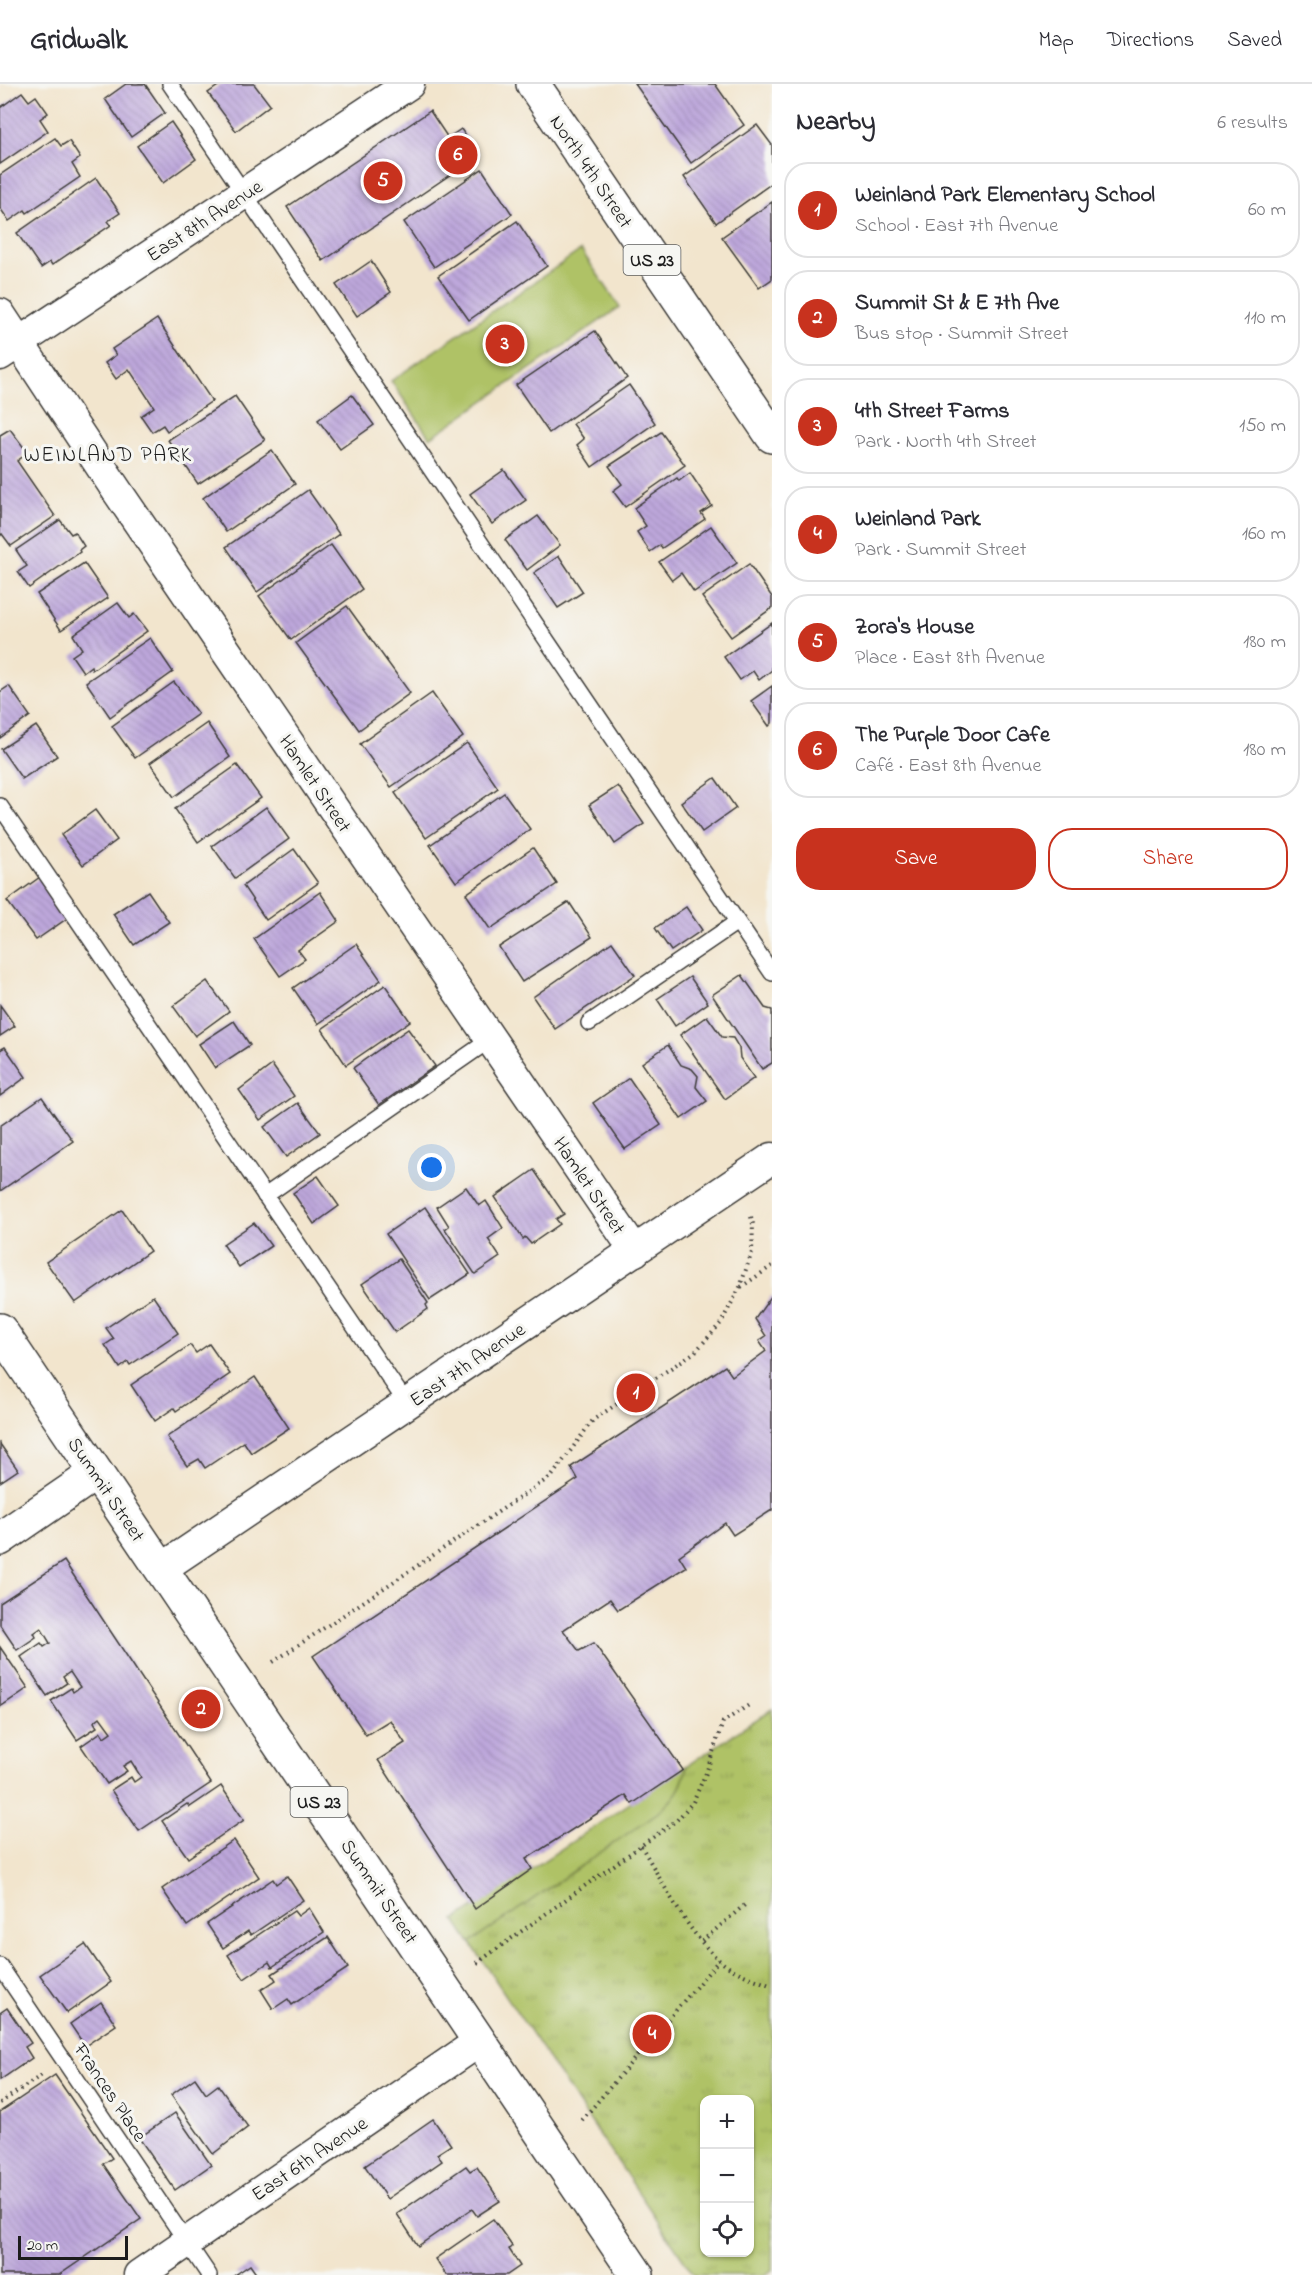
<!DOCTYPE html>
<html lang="en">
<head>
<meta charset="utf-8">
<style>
	:root { --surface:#fff; --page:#f7f7f7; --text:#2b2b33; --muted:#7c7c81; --line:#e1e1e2; --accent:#c8321e }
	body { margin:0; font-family:"Indie Flower",sans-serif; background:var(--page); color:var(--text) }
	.controls { position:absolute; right:18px; bottom:18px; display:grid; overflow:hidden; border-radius:12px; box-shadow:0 2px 4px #0004 }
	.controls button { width:54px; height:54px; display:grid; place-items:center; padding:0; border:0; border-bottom:2px solid var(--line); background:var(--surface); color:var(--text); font:30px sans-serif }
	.scale { position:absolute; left:18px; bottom:15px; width:110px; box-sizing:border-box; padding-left:6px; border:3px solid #1c1c1c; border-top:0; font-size:16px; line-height:21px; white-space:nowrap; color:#1c1c1c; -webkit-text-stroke:4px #f6f6f2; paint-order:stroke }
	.you { position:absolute; left:432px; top:1084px; width:21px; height:21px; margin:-15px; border:4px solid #fff; border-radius:50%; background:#1a73e8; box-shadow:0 0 0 9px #1a73e833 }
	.badge { display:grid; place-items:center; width:39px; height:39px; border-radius:50%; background:var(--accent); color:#fff; font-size:20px; font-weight:700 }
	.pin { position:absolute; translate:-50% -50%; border:3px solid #fff; box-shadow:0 2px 6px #0006 }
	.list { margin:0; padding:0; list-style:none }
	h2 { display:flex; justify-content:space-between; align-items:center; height:78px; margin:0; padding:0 24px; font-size:26px }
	h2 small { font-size:20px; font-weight:400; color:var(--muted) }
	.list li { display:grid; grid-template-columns:39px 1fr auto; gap:18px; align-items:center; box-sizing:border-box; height:96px; margin:0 12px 12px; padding:0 12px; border:2px solid var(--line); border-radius:24px }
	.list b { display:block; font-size:22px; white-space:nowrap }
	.list p { margin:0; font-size:20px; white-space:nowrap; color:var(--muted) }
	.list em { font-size:20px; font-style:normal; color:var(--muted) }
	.actions { display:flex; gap:12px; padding:18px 24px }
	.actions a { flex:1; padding:14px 0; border:2px solid var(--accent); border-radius:24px; text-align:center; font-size:21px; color:var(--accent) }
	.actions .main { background:var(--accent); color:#fff }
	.icon { flex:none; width:33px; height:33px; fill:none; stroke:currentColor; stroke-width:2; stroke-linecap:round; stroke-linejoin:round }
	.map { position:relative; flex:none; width:772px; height:2191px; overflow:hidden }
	header { display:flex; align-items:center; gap:36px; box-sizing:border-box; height:84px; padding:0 30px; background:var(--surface); border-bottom:2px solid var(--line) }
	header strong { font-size:28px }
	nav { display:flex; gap:33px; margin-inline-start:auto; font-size:21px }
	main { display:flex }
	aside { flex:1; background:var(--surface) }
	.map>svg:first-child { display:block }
	.park { fill:url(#park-tufts); stroke:#666f41; stroke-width:1.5; fill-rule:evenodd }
	.garden { fill:#afc266; stroke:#666f41; stroke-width:1.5 }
	.building { fill:url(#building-back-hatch) }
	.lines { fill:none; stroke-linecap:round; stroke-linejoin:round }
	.lane-casing { stroke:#3c3a37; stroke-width:18 }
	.street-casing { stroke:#3c3a37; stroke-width:33 }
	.secondary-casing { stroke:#3c3a37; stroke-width:36 }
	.primary-casing { stroke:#3c3a37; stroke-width:36 }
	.path { stroke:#3c3a37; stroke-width:4; stroke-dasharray:1.5 4.5; stroke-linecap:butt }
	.lane { stroke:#fff; stroke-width:15 }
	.street { stroke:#fff; stroke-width:30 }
	.secondary { stroke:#fff; stroke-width:33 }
	.primary { stroke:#fff; stroke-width:33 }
	.labels { text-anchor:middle; stroke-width:6; stroke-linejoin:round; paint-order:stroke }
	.shield { fill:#f6f6f2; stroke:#5d5d5c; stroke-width:1.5 }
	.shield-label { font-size:18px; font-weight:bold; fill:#1c1c1c }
	.street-label { font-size:20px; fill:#1c1c1c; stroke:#f6f6f2 }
	.neighbourhood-label { font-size:21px; letter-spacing:1.5px; fill:#1c1c1c; stroke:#f6f6f2 }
</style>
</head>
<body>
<header>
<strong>Gridwalk</strong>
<nav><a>Map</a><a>Directions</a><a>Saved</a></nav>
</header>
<main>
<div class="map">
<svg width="772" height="2191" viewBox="0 0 772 2191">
	<defs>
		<pattern id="park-tufts" width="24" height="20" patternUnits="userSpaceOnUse" patternTransform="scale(1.5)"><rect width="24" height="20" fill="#afc266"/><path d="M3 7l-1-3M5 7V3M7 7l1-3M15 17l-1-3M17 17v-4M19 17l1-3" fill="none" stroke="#96a658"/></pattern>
		<pattern id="building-back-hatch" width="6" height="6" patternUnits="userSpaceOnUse" patternTransform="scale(1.5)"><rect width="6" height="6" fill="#bda7db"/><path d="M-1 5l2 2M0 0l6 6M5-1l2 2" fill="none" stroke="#a28fbb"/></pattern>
	</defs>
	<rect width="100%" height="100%" fill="#f6f6f2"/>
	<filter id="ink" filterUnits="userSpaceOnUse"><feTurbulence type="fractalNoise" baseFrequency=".0167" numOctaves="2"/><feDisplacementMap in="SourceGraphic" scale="12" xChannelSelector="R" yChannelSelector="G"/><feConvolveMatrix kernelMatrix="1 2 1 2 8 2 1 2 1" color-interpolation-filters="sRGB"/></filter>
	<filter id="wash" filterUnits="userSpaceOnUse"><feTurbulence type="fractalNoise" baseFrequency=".008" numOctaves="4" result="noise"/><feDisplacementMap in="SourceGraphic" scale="24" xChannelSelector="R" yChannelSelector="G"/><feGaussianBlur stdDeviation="1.35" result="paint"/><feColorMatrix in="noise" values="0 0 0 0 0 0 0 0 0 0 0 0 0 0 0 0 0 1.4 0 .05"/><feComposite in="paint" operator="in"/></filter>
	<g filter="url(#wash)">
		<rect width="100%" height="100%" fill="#f2e5cd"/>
		<path class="park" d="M772,1625V2186L765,2191H694L455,1836ZM704,2016H750V2168H704Z"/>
		<g class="garden">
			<path d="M581,166L620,223L430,354L391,297Z"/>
			<path d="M687,1681C683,1702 676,1713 660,1727L470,1859L455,1836Z"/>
		</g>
		<g id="blocks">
			<g class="building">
				<path d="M126,0H145L165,29L131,53L105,15Z"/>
				<path d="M221,0H254L270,21L236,47L208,9Z"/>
				<path d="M635,0H715L744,41L691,79Z"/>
				<path d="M22,8L29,17L36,12L48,29L40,35L48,47L0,80V24Z"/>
				<path d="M430,27L448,54L461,45L479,71L323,177L287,123Z"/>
				<path d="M171,38L196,75L163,99L137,62Z"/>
				<path d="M757,41L772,61V99L716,139L684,93Z"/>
				<path d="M55,54L61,62L69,57L80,74L72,80L80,93L27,129L25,126L9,137L0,124V91Z"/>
				<path d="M482,85L512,130L434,183L404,138Z"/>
				<path d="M96,94L120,129L108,137L111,141L52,181L50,178L41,184L17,149Z"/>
				<path d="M772,118V195L759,204L722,153Z"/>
				<path d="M517,137L547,182L469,236L438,192Z"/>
				<path d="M371,177L391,208L357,232L336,201Z"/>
				<path d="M157,235L212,317L167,347L163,341L152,348L141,332L154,323L129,285L116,295L105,279L116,271L112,265Z"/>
				<path d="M595,247L627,294L549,349L516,301Z"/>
				<path d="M629,301L655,339L592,383L577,361L584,355L573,340Z"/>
				<path d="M352,311L374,341L340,365L318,336Z"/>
				<path d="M235,312L265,356L198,400L168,356Z"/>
				<path d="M10,345L28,369L17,377L55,432L11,462L2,450L0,452V351Z"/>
				<path d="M661,348L685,381L625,423L613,407L622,400L609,382Z"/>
				<path d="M272,366L295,400L226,448L203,414Z"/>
				<path d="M504,386L526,416L492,440L470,410Z"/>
				<path d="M690,389L712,422L701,429L705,435L662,464L660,461L650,468L637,448L646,442L634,424L677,394L679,397Z"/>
				<path d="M308,406L339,450L257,508L226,463Z"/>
				<path d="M538,432L560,461L527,486L505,456Z"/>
				<path d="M60,436L71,450L75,448L84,462L79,466L80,468L29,504L18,488L27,482L16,466Z"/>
				<path d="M711,442L737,479L694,508L681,489L672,496L659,478Z"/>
				<path d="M331,461L362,505L291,556L259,512Z"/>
				<path d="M559,472L583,508L558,524L534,489Z"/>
				<path d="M84,479L108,514L61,546L37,510Z"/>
				<path d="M749,480L772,513V524L731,553L702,513Z"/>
				<path d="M118,519L129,534L134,530L147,547L92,586L91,582L83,588L72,572L82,565L73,551Z"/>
				<path d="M347,522L410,609L359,646L296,559Z"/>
				<path d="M772,539V586L759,596L753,587L740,596L724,573Z"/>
				<path d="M150,554L173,588L110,633L86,598Z"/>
				<path d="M174,598L198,630L135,674L112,642Z"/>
				<path d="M9,602L30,632L0,654V608Z"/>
				<path d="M772,602V639L769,642L751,617Z"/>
				<path d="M432,609L463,653L391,703L360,660Z"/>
				<path d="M207,639L230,673L174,713L150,679Z"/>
				<path d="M36,642L57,672L22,695L1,665Z"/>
				<path d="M467,659L498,704L426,754L395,709Z"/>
				<path d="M237,681L261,714L198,758L175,725Z"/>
				<path d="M715,694L736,724L702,748L681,718Z"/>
				<path d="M618,702L644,740L615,760L589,721Z"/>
				<path d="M504,709L530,745L456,798L430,761Z"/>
				<path d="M266,723L289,755L235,794L212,762Z"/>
				<path d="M95,726L117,756L83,781L61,751Z"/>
				<path d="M533,764L557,800L490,845L466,810Z"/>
				<path d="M294,765L318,799L266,836L243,802Z"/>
				<path d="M40,793L69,833L36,856L7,817Z"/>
				<path d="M148,807L169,838L134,861L113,830Z"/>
				<path d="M320,808L339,837L298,866L305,875L280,892L254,855Z"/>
				<path d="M569,818L592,853L522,898L499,863Z"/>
				<path d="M686,823L702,846L671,867L655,844Z"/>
				<path d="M612,858L635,891L555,945L533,913Z"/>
				<path d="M356,860L381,896L318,940L293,904Z"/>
				<path d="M742,891L765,924L772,926V979L762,985L712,911Z"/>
				<path d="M690,893L708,919L675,942L657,915Z"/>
				<path d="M207,897L229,927L195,952L173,922Z"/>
				<path d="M385,901L410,937L346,981L322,945Z"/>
				<path d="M0,921L15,942L0,952Z"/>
				<path d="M707,932L722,953L733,954L739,964L740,974L754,994L725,1015L680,951Z"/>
				<path d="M234,937L250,961L215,984L199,960Z"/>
				<path d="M408,945L435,982L379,1021L353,984Z"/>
				<path d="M668,961L681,981L692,985L698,992L696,1003L707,1017L681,1035L642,979Z"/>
				<path d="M5,963L26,993L0,1012V966Z"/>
				<path d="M272,981L294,1012L260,1036L239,1006Z"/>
				<path d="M629,994L661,1041L625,1065L593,1019Z"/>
				<path d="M42,1013L73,1057L0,1107V1042Z"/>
				<path d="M298,1019L320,1049L286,1073L264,1043Z"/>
				<path d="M534,1086L564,1130L556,1135L560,1140L531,1160L525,1153L523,1155L495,1113Z"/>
				<path d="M318,1092L339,1122L314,1140L293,1109Z"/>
				<path d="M466,1103L479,1122L486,1117L503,1144L488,1155L500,1173L475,1190L445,1145L449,1142L437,1123Z"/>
				<path d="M425,1123L470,1190L430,1216L386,1150Z"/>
				<path d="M122,1126L150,1167L75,1219L46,1178Z"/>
				<path d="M254,1139L271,1162L239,1183L223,1160Z"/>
				<path d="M399,1175L428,1219L426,1221L428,1225L395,1248L362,1200Z"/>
				<path d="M772,1211V1426L733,1451L725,1439L679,1472L686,1483L618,1526L610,1515L563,1546L579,1567L594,1559L683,1686L632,1720L626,1711L526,1775L532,1785L475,1825L378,1676L405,1659L390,1636L366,1651L313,1572L578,1395L571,1383L725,1282L732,1292L766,1267L759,1257L766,1252L755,1235Z"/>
				<path d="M153,1212L178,1249L130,1281L128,1278L120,1284L105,1261L114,1255L106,1244Z"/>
				<path d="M209,1260L230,1290L176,1327L174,1324L155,1337L131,1301L190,1261L196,1269Z"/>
				<path d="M255,1293L289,1344L251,1369L244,1358L205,1384L199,1375L187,1382L167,1353Z"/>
				<path d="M0,1360L18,1386L0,1398Z"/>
				<path d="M64,1477L211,1699L139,1747L111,1706L131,1693L134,1698L141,1693L131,1677L123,1682L127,1687L107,1700L81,1662L101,1648L104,1653L111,1648L100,1633L94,1638L97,1643L77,1656L51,1617L71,1604L73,1608L80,1603L70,1588L63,1593L67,1599L47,1612L21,1573L41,1559L44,1563L50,1559L41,1544L34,1549L36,1553L17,1566L0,1541V1519Z"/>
				<path d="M0,1563L28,1604L0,1623Z"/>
				<path d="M221,1702L244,1736L188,1774L162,1737L187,1720L190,1723Z"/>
				<path d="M234,1756L259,1793L187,1842L162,1805Z"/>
				<path d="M287,1792L303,1816L251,1851L248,1847L223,1864L207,1840L273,1795L276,1800Z"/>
				<path d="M309,1824L324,1848L272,1883L269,1878L244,1895L228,1871L294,1827L298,1832Z"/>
				<path d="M328,1853L348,1884L292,1921L288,1915L273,1925L261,1906L276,1896L272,1890Z"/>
				<path d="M85,1860L111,1898L67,1929L40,1891Z"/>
				<path d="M101,1918L116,1941L85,1962L70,1940Z"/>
				<path d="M7,1924L31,1959L25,1963L32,1974L0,1996V1929Z"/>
				<path d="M55,1991L112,2074L103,2080L141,2135L59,2191H0V2028Z"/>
				<path d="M195,1994L206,2010L218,2001L248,2043L213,2070L171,2011Z"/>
				<path d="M175,2029L211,2081L175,2106L139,2054Z"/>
				<path d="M433,2035L451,2061L437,2070L442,2077L387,2115L365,2082Z"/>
				<path d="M466,2082L470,2087L477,2083L500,2117L477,2132L472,2125L418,2162L397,2130Z"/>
				<path d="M493,2135L512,2162L509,2165L520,2182L507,2191H446L435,2175Z"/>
				<path d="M250,2181L257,2191H235Z"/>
			</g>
		</g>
	</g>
	<g filter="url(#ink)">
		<use href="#blocks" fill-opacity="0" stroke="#3c3a37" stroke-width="1.5"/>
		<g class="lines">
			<g class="lane-casing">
				<g id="lane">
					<path d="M170,0L772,889"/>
					<path d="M0,722L407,1320"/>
					<path d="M589,939L737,838"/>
					<path d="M265,1112L491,955"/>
					<path d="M0,1882L209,2191"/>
				</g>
			</g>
			<g class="street-casing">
				<g id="street">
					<path d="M0,230L115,404L635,1167"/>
					<path d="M0,271L409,0"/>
					<path d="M161,1485L772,1074"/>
					<path d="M139,2191L480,1957"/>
				</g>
			</g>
			<g class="secondary-casing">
				<path id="secondary" d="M0,1455L96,1389"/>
			</g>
			<g class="primary-casing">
				<g id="primary">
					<path d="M533,0L772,352"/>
					<path d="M0,1246L637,2191"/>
				</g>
			</g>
			<g class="path">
				<path d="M741,1203L772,1182"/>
				<path d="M273,1578L552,1392L593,1336L695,1268L721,1239L740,1203L752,1168L753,1140L750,1129"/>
				<path d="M641,1762C664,1800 685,1845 718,1875C732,1888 754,1895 772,1902"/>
				<path d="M702,1857L747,1819"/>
				<path d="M477,1879L677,1736L693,1718L706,1689L723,1638L749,1621"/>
				<path d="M0,2019L42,1991"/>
				<path d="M582,2036L719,1876"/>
			</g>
			<use href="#lane" class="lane"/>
			<use href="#street" class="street"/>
			<use href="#secondary" class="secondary"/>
			<use href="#primary" class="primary"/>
		</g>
	</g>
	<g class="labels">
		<g class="shield">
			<rect x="623.5" y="161" width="57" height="30" rx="4.5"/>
			<rect x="290.5" y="1703" width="57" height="30" rx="4.5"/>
		</g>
		<g class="shield-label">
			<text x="652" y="182">US 23</text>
			<text x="319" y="1724">US 23</text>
		</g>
		<g class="street-label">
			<text transform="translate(592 87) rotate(56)" y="7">North 4th Street</text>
			<text transform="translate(204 136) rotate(-33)" y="7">East 8th Avenue</text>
			<text transform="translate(316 699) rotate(56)" y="7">Hamlet Street</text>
			<text transform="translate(590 1101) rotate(56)" y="7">Hamlet Street</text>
			<text transform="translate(467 1280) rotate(-34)" y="7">East 7th Avenue</text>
			<text transform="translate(107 1405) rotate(56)" y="7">Summit Street</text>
			<text transform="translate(380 1807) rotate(56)" y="7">Summit Street</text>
			<text transform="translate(111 2008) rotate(56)" y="7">Frances Place</text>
			<text transform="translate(309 2074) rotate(-34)" y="7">East 6th Avenue</text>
		</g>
		<g class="neighbourhood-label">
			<text x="108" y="377">WEINLAND PARK</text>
		</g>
	</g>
</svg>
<div class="controls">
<button>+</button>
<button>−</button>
<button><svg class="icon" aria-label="locate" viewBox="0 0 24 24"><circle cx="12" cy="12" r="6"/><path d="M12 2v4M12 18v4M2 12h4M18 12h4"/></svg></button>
</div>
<div class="scale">20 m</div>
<div class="you"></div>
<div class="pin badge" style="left:636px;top:1309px">1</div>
<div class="pin badge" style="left:201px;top:1625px">2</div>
<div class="pin badge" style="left:505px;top:260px">3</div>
<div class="pin badge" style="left:652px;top:1950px">4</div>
<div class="pin badge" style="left:383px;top:97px">5</div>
<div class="pin badge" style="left:458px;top:71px">6</div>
</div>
<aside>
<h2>Nearby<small>6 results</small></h2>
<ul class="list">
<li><span class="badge">1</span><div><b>Weinland Park Elementary School</b><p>School · East 7th Avenue</p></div><em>60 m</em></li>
<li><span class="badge">2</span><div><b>Summit St &amp; E 7th Ave</b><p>Bus stop · Summit Street</p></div><em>110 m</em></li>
<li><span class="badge">3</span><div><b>4th Street Farms</b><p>Park · North 4th Street</p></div><em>150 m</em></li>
<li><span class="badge">4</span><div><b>Weinland Park</b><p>Park · Summit Street</p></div><em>160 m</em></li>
<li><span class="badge">5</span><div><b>Zora's House</b><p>Place · East 8th Avenue</p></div><em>180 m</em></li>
<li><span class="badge">6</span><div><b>The Purple Door Cafe</b><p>Café · East 8th Avenue</p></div><em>180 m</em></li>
</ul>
<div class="actions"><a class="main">Save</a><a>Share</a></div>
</aside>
</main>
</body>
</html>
